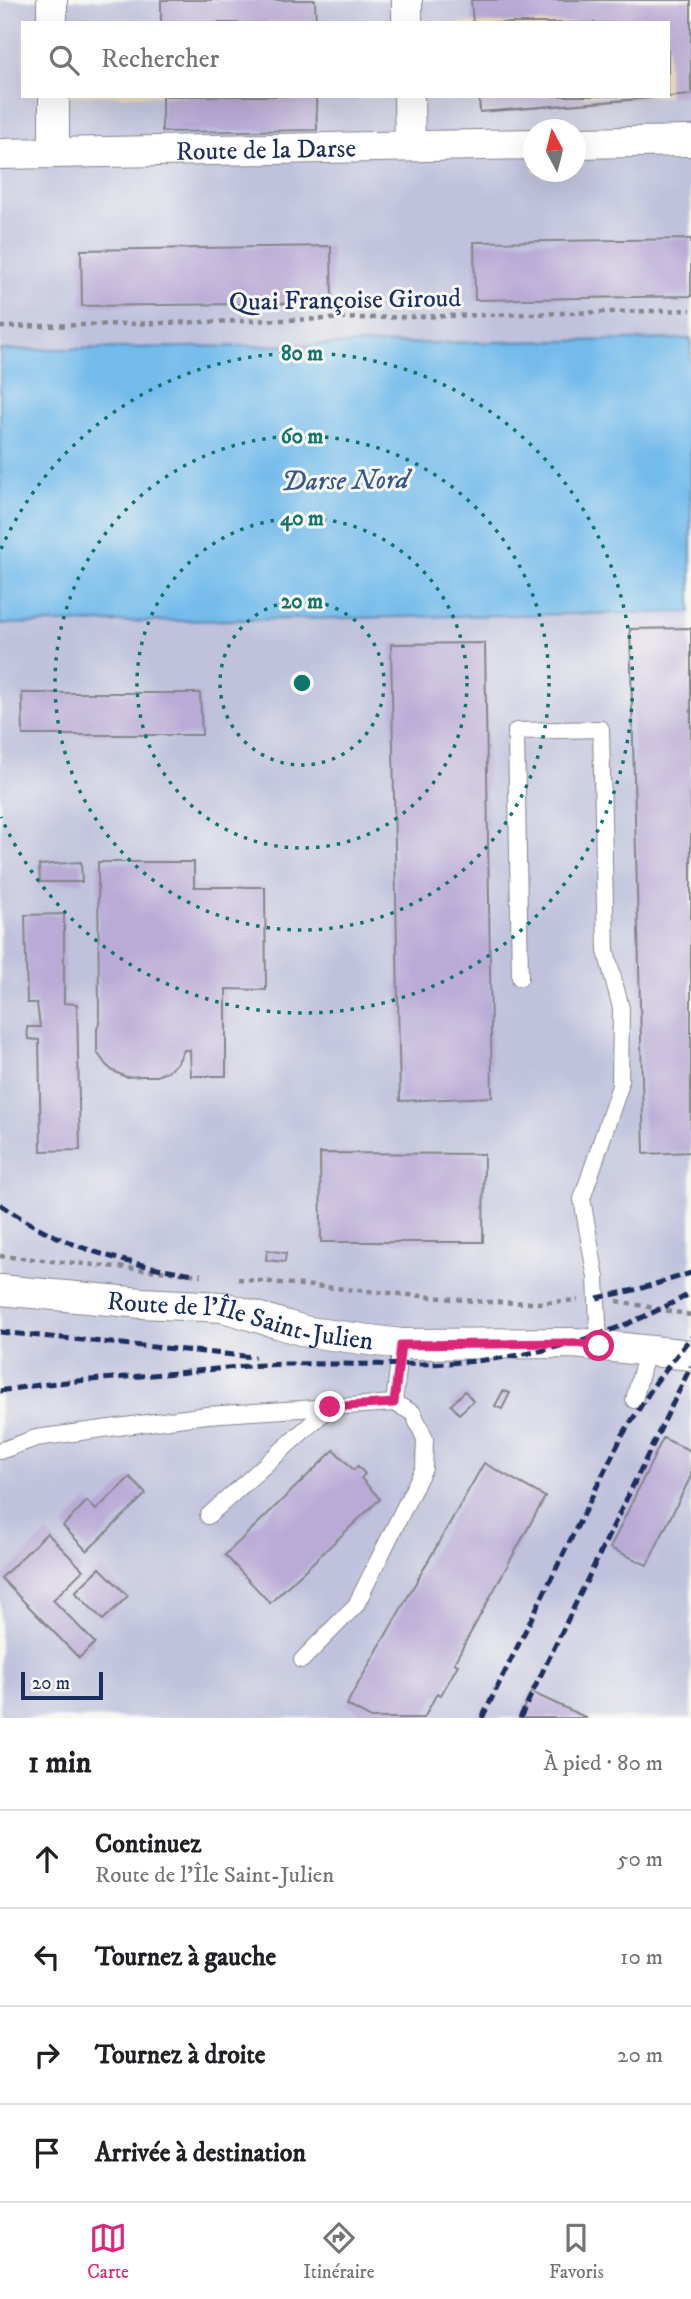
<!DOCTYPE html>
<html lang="fr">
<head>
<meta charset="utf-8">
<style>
	:root { --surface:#fff; --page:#f2f2f2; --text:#202124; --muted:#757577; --line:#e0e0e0; --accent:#db2777 }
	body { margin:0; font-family:"IM FELL DW Pica",serif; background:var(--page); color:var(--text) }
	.compass { position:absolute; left:523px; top:119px; width:63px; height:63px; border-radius:50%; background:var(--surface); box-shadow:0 7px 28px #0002; rotate:353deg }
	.scale { position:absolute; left:21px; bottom:18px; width:82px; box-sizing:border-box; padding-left:7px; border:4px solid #1b2f5e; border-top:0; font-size:19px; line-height:24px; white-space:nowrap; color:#1b2f5e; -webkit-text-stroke:5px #f6f6f2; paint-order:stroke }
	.stop { position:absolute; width:21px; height:21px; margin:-16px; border:5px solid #db2777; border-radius:50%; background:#fff }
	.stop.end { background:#db2777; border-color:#fff; box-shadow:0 2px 7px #0008 }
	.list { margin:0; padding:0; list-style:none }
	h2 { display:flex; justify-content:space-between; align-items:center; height:91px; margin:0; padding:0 28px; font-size:30px }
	h2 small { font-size:23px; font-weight:400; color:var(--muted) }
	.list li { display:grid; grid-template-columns:46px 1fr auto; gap:21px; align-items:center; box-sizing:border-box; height:98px; padding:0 28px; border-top:2px solid var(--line) }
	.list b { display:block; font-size:26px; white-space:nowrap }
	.list p { margin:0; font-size:23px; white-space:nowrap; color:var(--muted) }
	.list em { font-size:23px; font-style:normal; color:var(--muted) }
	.icon { flex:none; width:38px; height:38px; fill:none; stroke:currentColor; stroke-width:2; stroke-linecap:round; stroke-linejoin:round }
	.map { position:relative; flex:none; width:691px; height:1718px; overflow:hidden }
	.search { position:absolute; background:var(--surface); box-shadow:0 7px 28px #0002; left:21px; right:21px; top:21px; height:77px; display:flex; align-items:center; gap:18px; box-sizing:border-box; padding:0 24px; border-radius:0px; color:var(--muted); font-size:26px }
	.sheet { height:483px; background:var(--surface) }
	nav { display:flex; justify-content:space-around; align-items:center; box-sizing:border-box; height:98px; border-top:2px solid var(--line); background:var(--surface); font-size:19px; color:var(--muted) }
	nav a { display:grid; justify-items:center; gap:4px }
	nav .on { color:var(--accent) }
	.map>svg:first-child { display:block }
	.industrial { fill:#c0c2dd; fill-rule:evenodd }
	.water { fill:#73bbeb; stroke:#4775a4; stroke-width:2 }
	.building { fill:#b9aad6 }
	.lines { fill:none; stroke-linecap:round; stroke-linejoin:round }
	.service-casing { stroke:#85868c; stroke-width:18 }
	.minor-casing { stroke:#85868c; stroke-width:32 }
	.path { stroke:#85868c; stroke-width:4.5; stroke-dasharray:5 5; stroke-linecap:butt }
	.service { stroke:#fff; stroke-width:16 }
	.minor { stroke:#fff; stroke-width:30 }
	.rail { stroke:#1b2f5e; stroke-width:5; stroke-dasharray:10 5; stroke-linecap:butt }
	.route { stroke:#db2777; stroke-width:9 }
	.ring { fill:none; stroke:#0f766e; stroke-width:3.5; stroke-dasharray:3.5 7 }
	.labels { text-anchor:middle; stroke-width:6; stroke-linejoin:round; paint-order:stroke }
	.street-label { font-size:26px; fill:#1b2f5e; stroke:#f6f6f2 }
	.water-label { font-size:28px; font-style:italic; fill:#355988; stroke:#f6f6f2 }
	.centre { fill:#0f766e; stroke:#f6f6f2; stroke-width:3.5 }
	.ring-label { font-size:21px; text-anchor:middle; font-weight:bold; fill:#0f766e; stroke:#f6f6f2; stroke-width:6; stroke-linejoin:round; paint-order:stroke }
</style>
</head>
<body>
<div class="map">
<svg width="691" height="1718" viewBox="0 0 691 1718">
	<rect width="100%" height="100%" fill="#f6f6f2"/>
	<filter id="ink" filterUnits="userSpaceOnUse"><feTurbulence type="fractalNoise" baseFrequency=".0143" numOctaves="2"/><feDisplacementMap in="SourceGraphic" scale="14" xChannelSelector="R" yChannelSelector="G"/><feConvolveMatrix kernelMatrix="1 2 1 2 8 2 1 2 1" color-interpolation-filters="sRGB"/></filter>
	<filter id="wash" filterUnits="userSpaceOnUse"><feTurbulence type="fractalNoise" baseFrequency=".00686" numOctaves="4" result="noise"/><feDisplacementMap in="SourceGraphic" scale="28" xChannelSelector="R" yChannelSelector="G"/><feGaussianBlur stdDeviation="1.57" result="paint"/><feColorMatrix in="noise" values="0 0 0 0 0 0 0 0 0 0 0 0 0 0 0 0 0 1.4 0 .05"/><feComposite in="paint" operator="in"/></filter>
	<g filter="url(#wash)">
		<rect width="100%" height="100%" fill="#efdcba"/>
		<path class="industrial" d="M0,0H691V1718H0ZM23,23H668V96H23ZM534,130H576V172H534Z"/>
		<path class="water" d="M691,339V612L0,624V350Z"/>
		<g id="blocks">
			<g class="building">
				<path d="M161,0H315L316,23H161Z"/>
				<path d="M471,0H691V95L668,97V23H473Z"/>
				<path d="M162,96H316L317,130L162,132Z"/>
				<path d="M479,96H652V98L480,112Z"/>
				<path d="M691,239V296L475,300L474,242Z"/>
				<path d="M331,246L332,303L82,306L81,250Z"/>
				<path d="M691,628V1152L644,1154L630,629Z"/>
				<path d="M485,643L492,1097L400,1101L391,644Z"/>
				<path d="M22,693H200L202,735H23Z"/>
				<path d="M81,862L82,882H40L39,865Z"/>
				<path d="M98,862H194V887H265L266,990L226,989V1076H191L190,1050H184L178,1062L170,1070L157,1076H143L126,1077L113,1071L106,1065L97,1052V1029L99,1023Z"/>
				<path d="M64,914V1003L77,1004L80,1150L41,1151L39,1040L28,1039L27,1027H40L37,1003H27L25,915Z"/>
				<path d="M320,1153L484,1154L483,1242H321Z"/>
				<path d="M267,1250L286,1253L285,1262L266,1260Z"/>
				<path d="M465,1391L473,1401L459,1414L451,1405Z"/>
				<path d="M503,1391L510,1393L502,1409L495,1406Z"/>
				<path d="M663,1438L691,1451V1476L647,1565L610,1548Z"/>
				<path d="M334,1450L354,1470L358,1466L365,1474L361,1478L380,1499L270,1603L225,1555Z"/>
				<path d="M484,1463L545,1497L454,1663L458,1665L441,1695L437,1693L424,1718H371L347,1705L350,1698Z"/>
				<path d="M130,1477L146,1494L87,1551L63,1526L87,1501L96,1510Z"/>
				<path d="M47,1533L83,1570L53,1600L95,1643L79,1658L1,1578Z"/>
				<path d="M100,1568L128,1596L103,1620L75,1592Z"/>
				<path d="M531,1692L587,1718H519Z"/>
			</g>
		</g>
	</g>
	<g filter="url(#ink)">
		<use href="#blocks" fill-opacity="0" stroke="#85868c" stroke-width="2"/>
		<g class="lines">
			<g class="service-casing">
				<g id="service">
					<path d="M520,978L516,731L601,729L606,951L621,1008L620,1086L582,1199L596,1278L599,1346"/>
					<path d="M634,1400L647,1351"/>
					<path d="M394,1403L401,1344"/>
					<path d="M0,1451L36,1438L207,1415L394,1403L413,1413L425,1439L424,1468L356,1605L302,1660"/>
					<path d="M208,1516L330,1407"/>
				</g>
			</g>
			<g class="minor-casing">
				<g id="minor">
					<path d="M52,0V23"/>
					<path d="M407,0V23"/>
					<path d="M54,96V153"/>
					<path d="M409,96L410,146"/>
					<path d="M576,143L691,141"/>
					<path id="s1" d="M0,154L534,144"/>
					<path id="s2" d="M0,1290L142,1303L223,1307L308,1332L401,1344L574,1343L691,1355"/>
				</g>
			</g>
			<g class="path">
				<path d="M0,327L691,310"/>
				<path d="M0,1256L201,1275"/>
				<path d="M238,1279L486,1302L538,1303L578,1300"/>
				<path d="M617,1301L691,1315"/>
			</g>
			<use href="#service" class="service"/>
			<use href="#minor" class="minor"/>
			<g class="rail">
				<path d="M0,1204C58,1246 126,1265 195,1274"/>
				<path d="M597,1298L639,1289L691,1273"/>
				<path d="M0,1332L255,1357"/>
				<path d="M0,1391C54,1381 109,1379 163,1374C204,1371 244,1365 285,1364C348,1363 412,1367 475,1361C552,1354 625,1330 691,1293"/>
				<path d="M482,1718L622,1436L656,1382L691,1337"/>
				<path d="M520,1718L691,1366"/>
			</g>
		</g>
	</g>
	<g class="lines" filter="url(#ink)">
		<path class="route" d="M330,1407L394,1403L401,1345L574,1343L599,1346"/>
	</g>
	<g class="ring">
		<circle cx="302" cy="683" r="82"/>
		<circle cx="302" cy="683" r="165"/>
		<circle cx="302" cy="683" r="247"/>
		<path d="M1 549A330 330 0 1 1 1 817"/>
	</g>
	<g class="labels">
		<g class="street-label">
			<text dy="9" stroke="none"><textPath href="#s1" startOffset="266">Route de la Darse</textPath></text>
			<text transform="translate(345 299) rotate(-1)" y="9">Quai Françoise Giroud</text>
			<text dy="9" stroke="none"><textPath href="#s2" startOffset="243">Route de l'Île Saint-Julien</textPath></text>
		</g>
		<g class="water-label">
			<text transform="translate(345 479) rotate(-1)" y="10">Darse Nord</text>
		</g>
	</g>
	<circle cx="302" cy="683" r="10" class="centre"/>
	<g class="ring-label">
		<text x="302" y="360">80 m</text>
		<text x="302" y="443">60 m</text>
		<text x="302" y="525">40 m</text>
		<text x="302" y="608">20 m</text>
	</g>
</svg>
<svg class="compass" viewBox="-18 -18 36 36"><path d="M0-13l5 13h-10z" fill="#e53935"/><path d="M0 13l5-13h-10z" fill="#757577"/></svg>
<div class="scale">20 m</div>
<div class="stop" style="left:599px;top:1346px"></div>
<div class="stop end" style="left:330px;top:1407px"></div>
<div class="search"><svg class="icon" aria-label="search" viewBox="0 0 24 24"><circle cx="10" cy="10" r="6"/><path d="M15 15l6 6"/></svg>Rechercher</div>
</div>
<section class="sheet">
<h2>1 min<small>À pied · 80 m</small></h2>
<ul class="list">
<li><svg class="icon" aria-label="ahead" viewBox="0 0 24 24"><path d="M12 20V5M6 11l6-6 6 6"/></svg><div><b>Continuez</b><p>Route de l'Île Saint-Julien</p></div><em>50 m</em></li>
<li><svg class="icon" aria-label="left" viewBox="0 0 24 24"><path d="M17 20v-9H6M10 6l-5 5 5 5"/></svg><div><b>Tournez à gauche</b></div><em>10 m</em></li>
<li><svg class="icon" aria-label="right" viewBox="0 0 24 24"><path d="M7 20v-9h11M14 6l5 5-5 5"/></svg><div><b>Tournez à droite</b></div><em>20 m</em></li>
<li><svg class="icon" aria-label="arrive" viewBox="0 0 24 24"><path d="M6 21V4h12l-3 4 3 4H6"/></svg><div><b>Arrivée à destination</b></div></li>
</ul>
</section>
<nav>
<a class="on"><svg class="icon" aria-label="map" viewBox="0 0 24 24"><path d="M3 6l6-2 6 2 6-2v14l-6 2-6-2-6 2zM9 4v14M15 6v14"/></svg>Carte</a>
<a><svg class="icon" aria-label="directions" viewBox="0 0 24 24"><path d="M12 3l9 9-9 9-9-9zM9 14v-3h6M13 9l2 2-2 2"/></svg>Itinéraire</a>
<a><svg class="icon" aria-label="saved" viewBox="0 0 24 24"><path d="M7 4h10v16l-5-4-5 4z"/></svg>Favoris</a>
</nav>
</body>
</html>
